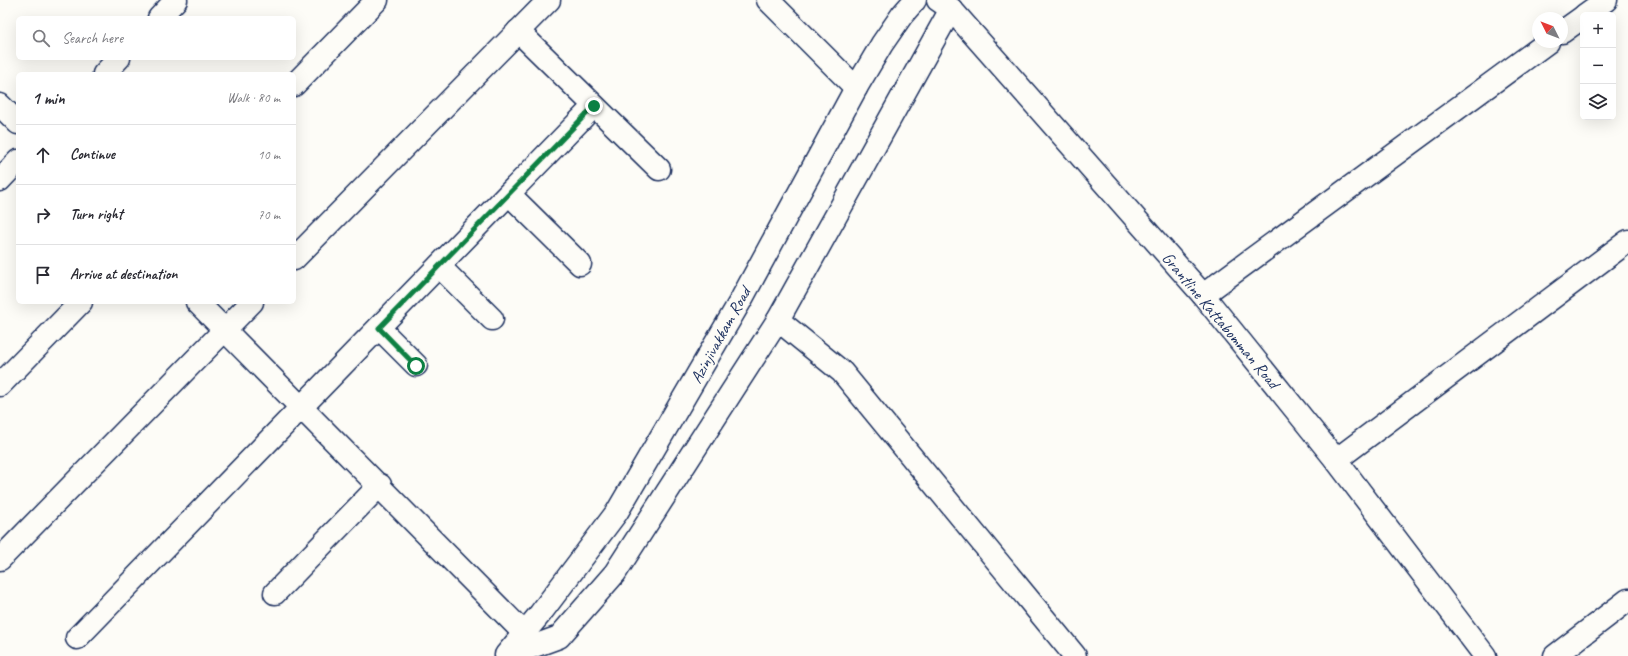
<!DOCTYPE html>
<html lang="en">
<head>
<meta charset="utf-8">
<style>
	:root { --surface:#fff; --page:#f7f7f7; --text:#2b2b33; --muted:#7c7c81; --line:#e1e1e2 }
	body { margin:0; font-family:Caveat,sans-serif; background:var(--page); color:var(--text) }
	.controls { position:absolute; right:12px; top:12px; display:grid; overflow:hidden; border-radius:6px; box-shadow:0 4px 16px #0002 }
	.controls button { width:36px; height:36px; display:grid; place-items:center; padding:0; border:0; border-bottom:1px solid var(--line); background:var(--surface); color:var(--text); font:20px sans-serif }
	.compass { position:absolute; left:1532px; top:12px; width:36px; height:36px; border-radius:50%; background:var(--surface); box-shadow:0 4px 16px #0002; rotate:312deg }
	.stop { position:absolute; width:12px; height:12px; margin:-9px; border:3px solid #0b8043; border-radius:50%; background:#fff }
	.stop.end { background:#0b8043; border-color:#fff; box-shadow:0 1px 4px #0008 }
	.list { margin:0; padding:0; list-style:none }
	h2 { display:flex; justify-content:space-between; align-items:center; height:52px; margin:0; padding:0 16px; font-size:17px }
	h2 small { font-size:13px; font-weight:400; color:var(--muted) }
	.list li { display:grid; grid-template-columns:26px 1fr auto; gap:12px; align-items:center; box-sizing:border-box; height:60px; padding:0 16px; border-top:1px solid var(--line) }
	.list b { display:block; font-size:15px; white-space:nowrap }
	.list em { font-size:13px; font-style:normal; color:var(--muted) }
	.icon { flex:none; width:22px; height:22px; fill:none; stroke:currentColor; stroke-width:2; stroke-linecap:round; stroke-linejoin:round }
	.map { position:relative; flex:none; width:1628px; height:656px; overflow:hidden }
	.search { position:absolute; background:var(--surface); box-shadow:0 4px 16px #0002; left:16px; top:16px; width:280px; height:44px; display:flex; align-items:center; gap:10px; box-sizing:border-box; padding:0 14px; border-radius:6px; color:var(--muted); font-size:15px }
	.panel { position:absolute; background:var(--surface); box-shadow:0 4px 16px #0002; left:16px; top:72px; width:280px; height:232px; border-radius:6px }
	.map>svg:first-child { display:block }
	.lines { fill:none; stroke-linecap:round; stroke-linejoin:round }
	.minor-casing { stroke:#1b2f5e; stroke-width:25 }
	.minor { stroke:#fdfcf7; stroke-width:22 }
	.route { stroke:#0b8043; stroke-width:5 }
	.labels { text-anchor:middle; stroke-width:3; stroke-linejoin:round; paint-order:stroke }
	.street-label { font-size:17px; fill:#1b2f5e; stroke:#fdfcf7 }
</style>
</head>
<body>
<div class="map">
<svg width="1628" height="656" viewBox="0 0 1628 656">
	<rect width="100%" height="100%" fill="#fdfcf7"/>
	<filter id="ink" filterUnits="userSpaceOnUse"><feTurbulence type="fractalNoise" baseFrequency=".025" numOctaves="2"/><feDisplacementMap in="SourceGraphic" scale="8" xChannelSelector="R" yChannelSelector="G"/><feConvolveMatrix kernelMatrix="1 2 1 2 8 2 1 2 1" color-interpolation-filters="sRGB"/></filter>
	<g filter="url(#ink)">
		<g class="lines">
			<g class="minor-casing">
				<g id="minor">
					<path d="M768,0L856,88"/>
					<path d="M938,0L951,9L1203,295L1336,460L1485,656"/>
					<path d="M1585,15L1606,0"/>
					<path d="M159,18L176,0"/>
					<path d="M518,31L659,169"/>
					<path d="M1562,32L1583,17"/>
					<path d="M104,74L119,58"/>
					<path d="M294,85L377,0"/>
					<path d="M0,105L18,123"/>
					<path d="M0,180L18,161"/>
					<path d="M509,194L580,264"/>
					<path d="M294,259L549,0"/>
					<path d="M439,266L492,319"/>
					<path d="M1203,295L1548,42"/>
					<path d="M197,302L524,633"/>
					<path d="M778,320L842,372L1075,656"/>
					<path d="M379,328L416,365"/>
					<path d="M0,385L81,302"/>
					<path d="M1336,460L1628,241"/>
					<path d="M0,559L252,302"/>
					<path d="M275,593L380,485"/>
					<path d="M77,638L594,106"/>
					<path d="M506,655L540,614L617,512L741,300L856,88L882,44L902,15L915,0"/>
					<path d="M510,656L515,653L559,637L615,573L778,320L951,9"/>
					<path d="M1555,656L1628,600"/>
				</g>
			</g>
			<use href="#minor" class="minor"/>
		</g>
	</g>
	<g class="lines" filter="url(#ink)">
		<path class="route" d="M416,366L379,328L594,106"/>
	</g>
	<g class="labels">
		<g class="street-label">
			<text transform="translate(1221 320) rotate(50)" y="6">Grantline Kattabomman Road</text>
			<text transform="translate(720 335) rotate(-61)" y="6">Azinjivakkam Road</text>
		</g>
	</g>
</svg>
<div class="controls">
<button>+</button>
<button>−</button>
<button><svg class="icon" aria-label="layers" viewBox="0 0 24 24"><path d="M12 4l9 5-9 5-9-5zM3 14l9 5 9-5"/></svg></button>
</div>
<svg class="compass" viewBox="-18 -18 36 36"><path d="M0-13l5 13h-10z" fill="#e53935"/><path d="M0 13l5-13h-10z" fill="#7c7c81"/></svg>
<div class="stop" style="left:416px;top:366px"></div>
<div class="stop end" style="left:594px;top:106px"></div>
<div class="search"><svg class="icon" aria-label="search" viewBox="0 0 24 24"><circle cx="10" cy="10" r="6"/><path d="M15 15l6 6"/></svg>Search here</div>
<section class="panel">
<h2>1 min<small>Walk · 80 m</small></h2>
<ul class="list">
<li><svg class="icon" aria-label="ahead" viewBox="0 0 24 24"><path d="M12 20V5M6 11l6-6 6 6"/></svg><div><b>Continue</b></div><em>10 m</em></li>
<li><svg class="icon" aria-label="right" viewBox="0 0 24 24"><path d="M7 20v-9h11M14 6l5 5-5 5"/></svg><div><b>Turn right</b></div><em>70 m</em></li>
<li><svg class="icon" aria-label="arrive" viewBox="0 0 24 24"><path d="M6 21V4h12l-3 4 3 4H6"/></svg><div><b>Arrive at destination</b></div></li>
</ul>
</section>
</div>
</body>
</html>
